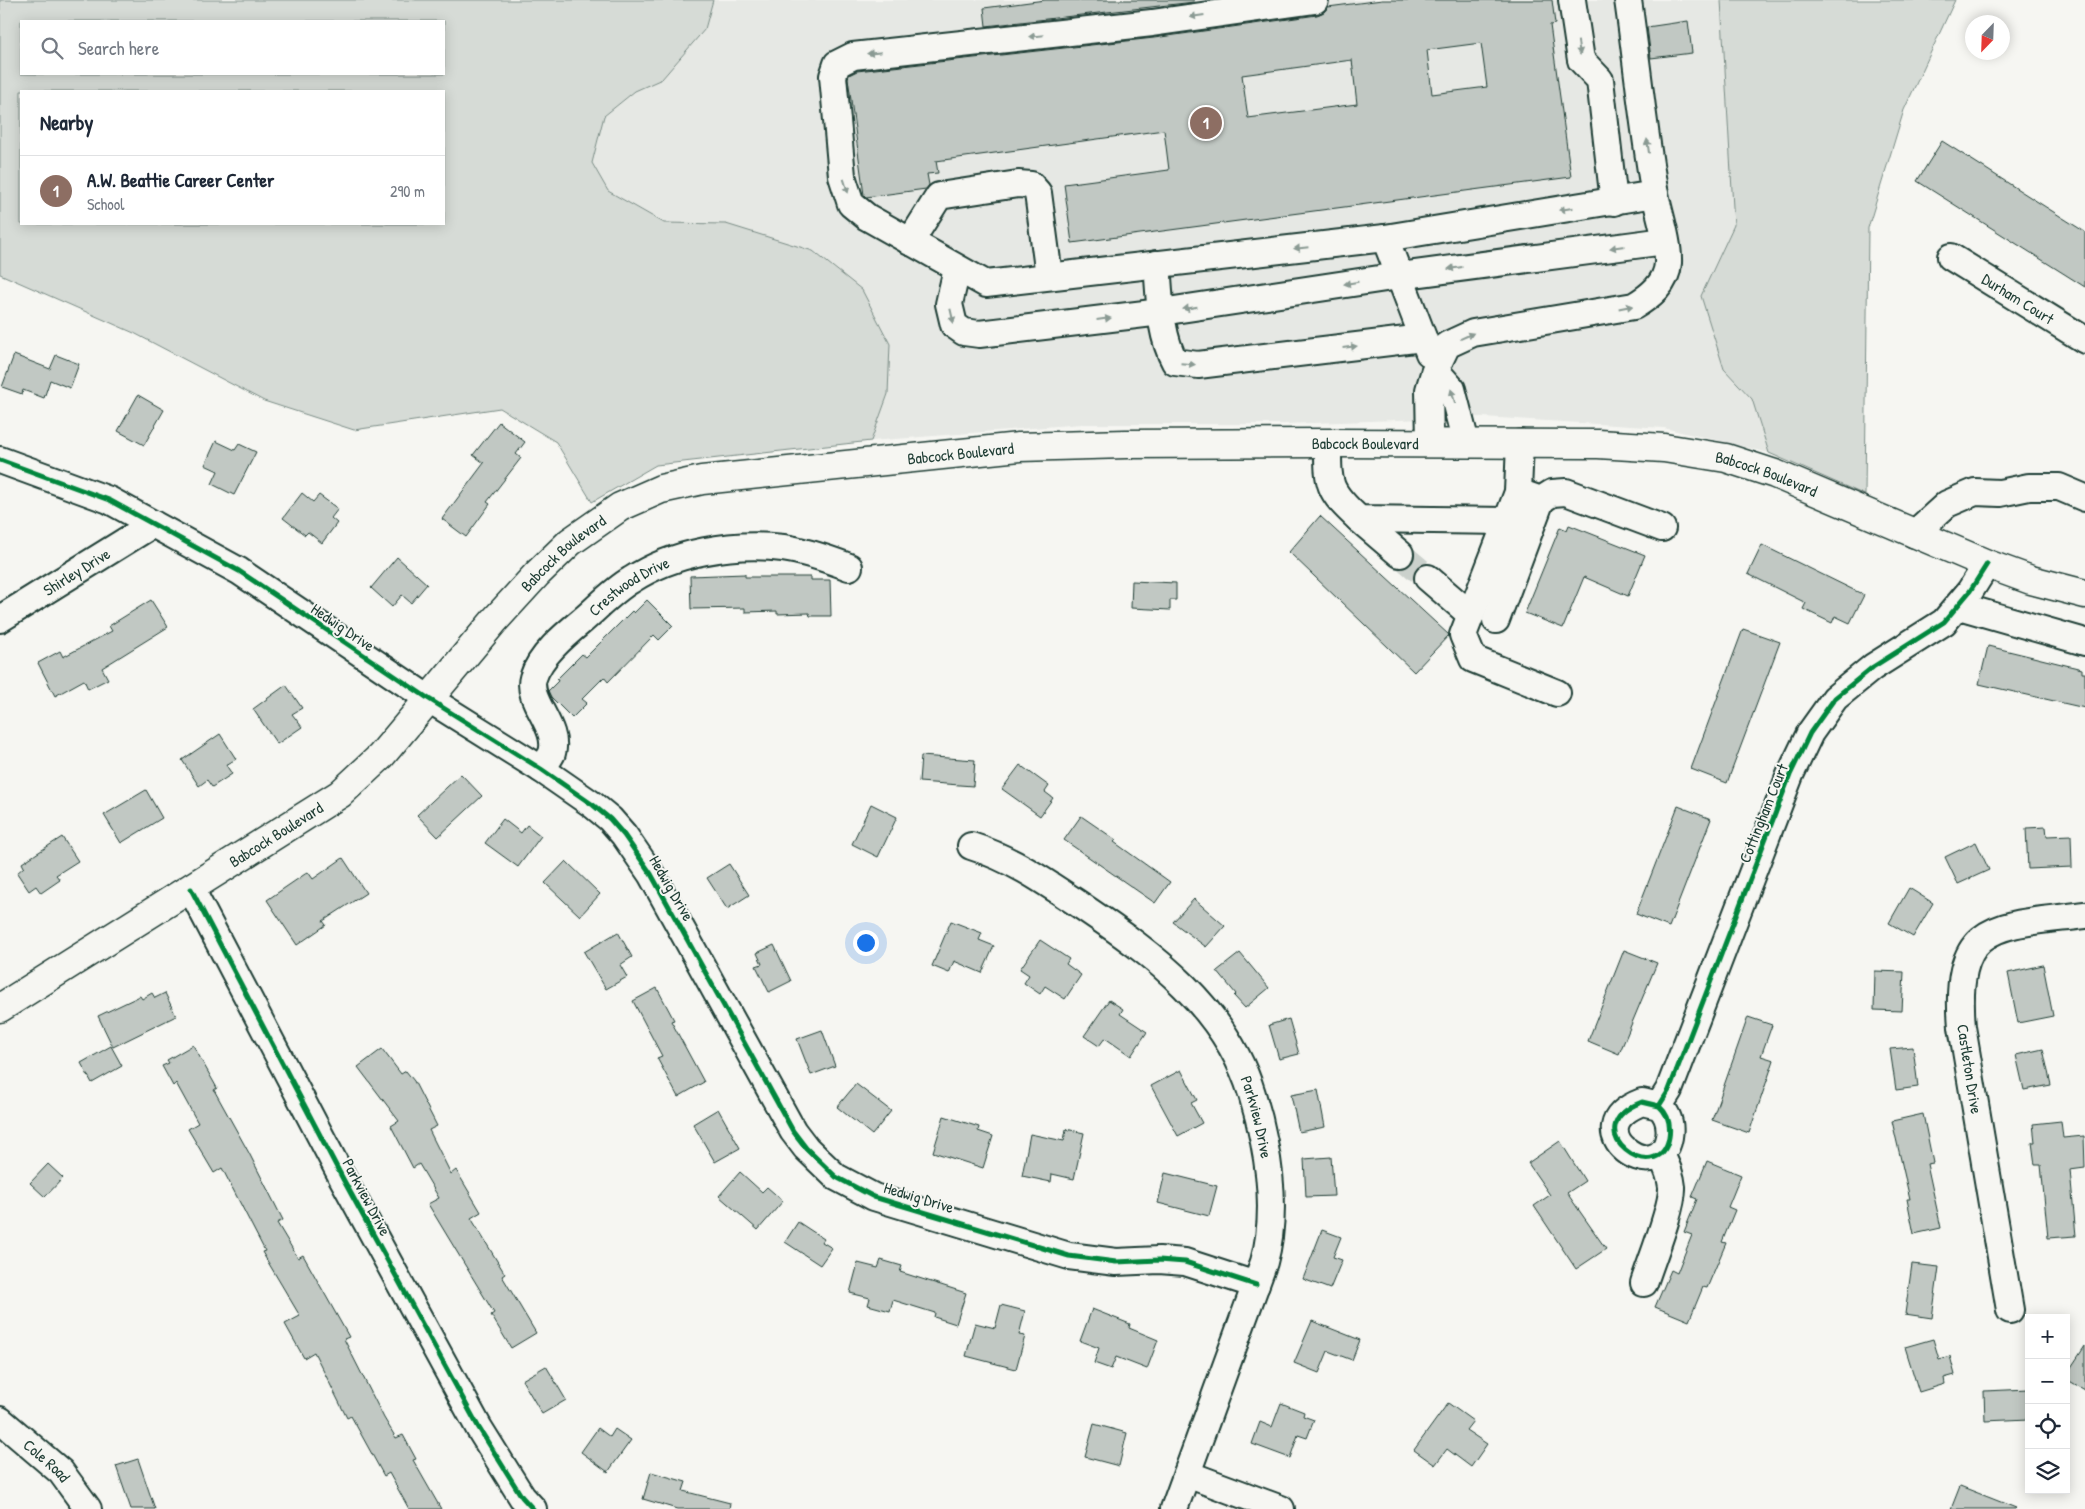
<!DOCTYPE html>
<html lang="en">
<head>
<meta charset="utf-8">
<style>
	:root { --surface:#fff; --page:#f6f6f7; --text:#1f2937; --muted:#747a83; --line:#e0e1e3; --accent:#2563eb }
	body { margin:0; font-family:"Patrick Hand",sans-serif; background:var(--page); color:var(--text) }
	.controls { position:absolute; right:15px; bottom:15px; display:grid; overflow:hidden; border-radius:0px; box-shadow:0 2px 12px #0003 }
	.controls button { width:45px; height:45px; display:grid; place-items:center; padding:0; border:0; border-bottom:1px solid var(--line); background:var(--surface); color:var(--text); font:25px sans-serif }
	.compass { position:absolute; left:1965px; top:15px; width:45px; height:45px; border-radius:50%; background:var(--surface); box-shadow:0 2px 12px #0003; rotate:203deg }
	.you { position:absolute; left:865px; top:942px; width:18px; height:18px; margin:-12px; border:4px solid #fff; border-radius:50%; background:#1a73e8; box-shadow:0 0 0 8px #1a73e833 }
	.badge { display:grid; place-items:center; width:32px; height:32px; border-radius:50%; background:var(--accent); color:#fff; font-size:16px; font-weight:700 }
	.pin { position:absolute; translate:-50% -50%; border:2px solid #fff; box-shadow:0 1px 5px #0006 }
	.list { margin:0; padding:0; list-style:none }
	h2 { display:flex; justify-content:space-between; align-items:center; height:65px; margin:0; padding:0 20px; font-size:21px }
	h2 small { font-size:16px; font-weight:400; color:var(--muted) }
	.list li { display:grid; grid-template-columns:32px 1fr auto; gap:15px; align-items:center; box-sizing:border-box; height:70px; padding:0 20px; border-top:1px solid var(--line) }
	.list b { display:block; font-size:19px; white-space:nowrap }
	.list p { margin:0; font-size:16px; white-space:nowrap; color:var(--muted) }
	.list em { font-size:16px; font-style:normal; color:var(--muted) }
	.icon { flex:none; width:28px; height:28px; fill:none; stroke:currentColor; stroke-width:2; stroke-linecap:round; stroke-linejoin:round }
	.map { position:relative; flex:none; width:2085px; height:1509px; overflow:hidden }
	.search { position:absolute; background:var(--surface); box-shadow:0 2px 12px #0003; left:20px; top:20px; width:425px; height:55px; display:flex; align-items:center; gap:12px; box-sizing:border-box; padding:0 18px; border-radius:0px; color:var(--muted); font-size:19px }
	.panel { position:absolute; background:var(--surface); box-shadow:0 2px 12px #0003; left:20px; top:90px; width:425px; height:135px; border-radius:0px }
	.map>svg:first-child { display:block }
	.built { fill:#e6e8e4 }
	.green { fill:#d6dbd6; stroke:#7a8c85; fill-rule:evenodd }
	.building { fill:#c1c8c3; stroke:#1f3d34; fill-rule:evenodd }
	.lines { fill:none; stroke-linecap:round; stroke-linejoin:round }
	.minor-tunnel { stroke:#cbd1cc; stroke-width:26; stroke-dasharray:26 13; stroke-linecap:butt }
	.minor-casing { stroke:#1f3d34; stroke-width:30 }
	.major-casing { stroke:#1f3d34; stroke-width:31 }
	.minor { stroke:#f6f6f2; stroke-width:26 }
	.major { stroke:#f6f6f2; stroke-width:28 }
	.cycleway-casing { stroke:#f6f6f2; stroke-width:8 }
	.cycleway { stroke:#00873e; stroke-width:5 }
	.oneway { fill:#8a9a93 }
	.labels { text-anchor:middle; stroke-width:4; stroke-linejoin:round; paint-order:stroke }
	.street-label { font-size:16px; fill:#1f3d34; stroke:#f6f6f2 }
</style>
</head>
<body>
<div class="map">
<svg width="2085" height="1509" viewBox="0 0 2085 1509">
	<rect width="100%" height="100%" fill="#f6f6f2"/>
	<filter id="ink" filterUnits="userSpaceOnUse"><feTurbulence type="fractalNoise" baseFrequency=".02" numOctaves="2"/><feDisplacementMap in="SourceGraphic" scale="10" xChannelSelector="R" yChannelSelector="G"/><feConvolveMatrix kernelMatrix="1 2 1 2 8 2 1 2 1" color-interpolation-filters="sRGB"/></filter>
	<g filter="url(#ink)">
		<path class="built" d="M713,0H1721L1734,225L1701,296L1724,369L1752,399L1769,453L1664,428L1483,417L1284,424H1082L871,441L888,394L726,224L664,223L608,191L592,163L604,116L635,91L662,79L705,29Z"/>
		<g class="green">
			<path d="M0,0H713L705,29L662,79L635,91L604,116L592,163L608,191L664,223L726,224L813,251L862,290L890,344L888,394L871,441L656,465L592,502L556,442L500,408L354,430L264,401L134,333L0,274ZM21,21H444V74H21ZM21,91H444V224H21Z"/>
			<path d="M1721,0H1955L1904,110L1868,228L1865,495L1769,453L1752,399L1724,369L1701,296L1734,225Z"/>
		</g>
		<g class="building">
			<path d="M1045,0H1193L1194,2L986,26L984,8Z"/>
			<path d="M1382,0H1552L1555,24L1550,25L1571,177L1072,243L1064,184L1169,170L1164,130L936,161L938,173L927,174L929,185L926,189L866,197L864,195L848,78L849,75L857,71L1154,38L1317,15L1324,12L1328,7ZM1481,43L1487,87L1432,94L1427,50ZM1352,60L1357,104L1248,118L1242,75Z"/>
			<path d="M1688,21L1692,53L1651,58L1647,27Z"/>
			<path d="M1942,141L2085,232V287L1917,181Z"/>
			<path d="M14,355L50,369L56,355L79,364L70,388L50,380L44,398L23,390L22,394L2,387Z"/>
			<path d="M138,395L164,410L144,445L118,431Z"/>
			<path d="M499,422L525,442L516,454L521,458L487,502L490,504L466,537L442,519L484,463L473,455Z"/>
			<path d="M216,441L235,450L239,444L256,452L234,495L212,484L218,471L205,465Z"/>
			<path d="M302,493L313,502L319,495L338,509L331,518L337,523L322,543L308,532L305,535L283,518Z"/>
			<path d="M1320,516L1449,635L1414,672L1289,552Z"/>
			<path d="M1569,525L1645,555L1628,596L1584,577L1563,628L1525,613L1560,527L1567,530Z"/>
			<path d="M1762,545L1864,595L1850,623L1835,616L1832,623L1803,609L1806,603L1748,574Z"/>
			<path d="M397,557L427,584L411,603L402,595L392,607L371,588Z"/>
			<path d="M745,574V577H811V580H830L831,616H810L809,613L777,614V611L745,612V608L691,609L690,576Z"/>
			<path d="M1132,581L1176,583V600H1170V610L1131,608Z"/>
			<path d="M151,600L168,627L102,668L108,679L88,689L84,680L55,696L38,663L60,651L63,657L112,631L109,626Z"/>
			<path d="M647,600L673,626L659,640L654,635L608,682L604,677L582,699L587,703L572,718L551,697L548,691L558,681L557,679L582,654L586,657L632,611L634,613Z"/>
			<path d="M1743,629L1780,642L1727,783L1691,769Z"/>
			<path d="M1988,646L2082,669V673H2085V708L1979,684Z"/>
			<path d="M286,685L302,708L292,714L302,727L277,744L253,709Z"/>
			<path d="M220,734L236,759L226,765L232,774L212,787L207,780L199,786L182,760Z"/>
			<path d="M921,756L975,760L973,786L919,782Z"/>
			<path d="M1020,765L1049,786L1045,792L1053,798L1040,816L1002,789Z"/>
			<path d="M461,774L482,796L438,837L417,815Z"/>
			<path d="M146,790L162,818L121,843L104,815Z"/>
			<path d="M871,804L897,817L878,857L852,844Z"/>
			<path d="M1678,806L1711,819L1669,927L1636,914Z"/>
			<path d="M1081,816L1116,840L1114,842L1170,882L1155,903L1064,840Z"/>
			<path d="M503,819L521,833L527,825L541,836L518,867L485,843Z"/>
			<path d="M2046,827L2047,836L2071,835L2072,867L2028,869L2026,828Z"/>
			<path d="M62,837L78,861L56,875L60,880L41,893L36,886L29,891L17,873L24,867L22,863Z"/>
			<path d="M1976,842L1989,870L1958,884L1945,857Z"/>
			<path d="M343,858L366,893L323,921L326,925L297,945L267,900L308,872L313,879Z"/>
			<path d="M566,861L600,894L580,916L545,883Z"/>
			<path d="M729,864L749,895L727,909L707,878Z"/>
			<path d="M1909,888L1933,903L1913,937L1889,923Z"/>
			<path d="M1194,899L1225,926L1206,947L1173,922Z"/>
			<path d="M951,921L982,933L979,940L994,946L982,973L954,961L949,973L932,966Z"/>
			<path d="M618,932L632,957L620,965L627,977L606,989L584,952Z"/>
			<path d="M1040,940L1069,959L1066,964L1081,975L1065,999L1045,986L1040,994L1024,983L1029,975L1020,969Z"/>
			<path d="M774,945L791,981L769,992L756,966L762,964L757,953Z"/>
			<path d="M1624,950L1657,963L1619,1054L1588,1041Z"/>
			<path d="M1240,953L1269,988L1245,1008L1234,996L1236,994L1217,971Z"/>
			<path d="M2043,965L2053,1016L2018,1023L2008,973Z"/>
			<path d="M1875,971L1904,972L1902,1011L1874,1010Z"/>
			<path d="M657,988L674,1020L671,1021L704,1082L678,1097L657,1058L662,1056L633,1001Z"/>
			<path d="M152,993L155,998L165,993L176,1016L113,1047L98,1016L140,996L142,999Z"/>
			<path d="M1109,1000L1123,1009L1120,1014L1147,1032L1131,1056L1105,1038L1099,1046L1084,1036Z"/>
			<path d="M1748,1017L1772,1025L1761,1056L1774,1060L1749,1133L1712,1120Z"/>
			<path d="M1289,1019L1299,1054L1279,1059L1269,1025Z"/>
			<path d="M822,1030L835,1066L811,1075L797,1039Z"/>
			<path d="M193,1045L217,1088L214,1090L249,1153L283,1220L277,1223L298,1258L303,1255L317,1280L349,1337L344,1339L384,1418L396,1438L403,1435L416,1459L413,1460L441,1509H409L389,1473L384,1476L351,1416L347,1418L314,1352L304,1358L285,1324L300,1316L262,1252L265,1251L222,1168L214,1173L188,1129L198,1123L176,1083L173,1086L162,1066L169,1063L167,1060Z"/>
			<path d="M111,1046L122,1066L92,1083L81,1063Z"/>
			<path d="M1913,1047L1918,1087L1896,1090L1890,1049Z"/>
			<path d="M382,1049L401,1074L406,1071L414,1081L437,1126L429,1130L451,1174L456,1170L481,1212L471,1218L505,1274L502,1276L536,1333L511,1348L491,1315L494,1313L428,1204L439,1198L419,1164L413,1168L391,1126L399,1121L358,1067Z"/>
			<path d="M2043,1049L2051,1085L2024,1090L2016,1055Z"/>
			<path d="M1181,1070L1197,1100L1191,1103L1202,1123L1178,1136L1151,1086Z"/>
			<path d="M856,1084L891,1111L872,1135L837,1107Z"/>
			<path d="M1318,1090L1325,1127L1299,1132L1291,1095Z"/>
			<path d="M718,1109L740,1148L715,1162L693,1124Z"/>
			<path d="M1923,1114L1933,1163L1927,1164L1941,1228L1914,1234L1907,1199H1910L1892,1121Z"/>
			<path d="M944,1116L979,1127L978,1131L993,1136L983,1168L933,1152Z"/>
			<path d="M2061,1121L2063,1138L2084,1136L2085,1168L2070,1170L2076,1236L2048,1238L2041,1165H2035L2032,1142H2035L2033,1124Z"/>
			<path d="M1066,1129L1084,1133L1074,1179L1052,1174L1051,1182L1022,1176L1030,1134L1064,1141Z"/>
			<path d="M1560,1141L1585,1181L1567,1193L1606,1249L1576,1269L1534,1206L1550,1195L1528,1163Z"/>
			<path d="M1331,1157L1334,1196L1306,1197L1304,1159Z"/>
			<path d="M1707,1161L1741,1175L1728,1207L1735,1210L1722,1242L1726,1243L1707,1288L1703,1287L1689,1321L1655,1307L1671,1270L1677,1273L1692,1235L1684,1232L1697,1199L1692,1197Z"/>
			<path d="M48,1164L63,1178L45,1197L30,1183Z"/>
			<path d="M740,1172L762,1192L767,1187L783,1201L758,1230L719,1196Z"/>
			<path d="M1165,1173L1217,1186L1209,1216L1158,1203Z"/>
			<path d="M798,1222L824,1239L822,1242L832,1248L820,1265L785,1242Z"/>
			<path d="M1322,1230L1341,1237L1333,1257L1342,1260L1330,1289L1303,1279Z"/>
			<path d="M881,1260L902,1266L900,1272L966,1293L956,1324L934,1317L935,1313L893,1300L890,1311L868,1305L870,1298L850,1293L858,1263L878,1268Z"/>
			<path d="M1912,1264L1939,1267L1932,1318L1905,1314Z"/>
			<path d="M1001,1305L1025,1311L1019,1335L1025,1336L1016,1369L966,1356L975,1323L995,1328Z"/>
			<path d="M1092,1309L1130,1324L1129,1328L1158,1340L1147,1369L1116,1357L1111,1369L1094,1363L1099,1348L1080,1341Z"/>
			<path d="M1312,1321L1360,1340L1352,1360L1328,1351L1319,1373L1294,1363Z"/>
			<path d="M1933,1339L1939,1359L1950,1356L1955,1375L1944,1378L1945,1384L1919,1392L1905,1347Z"/>
			<path d="M2085,1346V1390L2066,1379V1375Z"/>
			<path d="M546,1366L566,1400L542,1414L522,1380Z"/>
			<path d="M2029,1389V1419L1985,1421L1984,1391Z"/>
			<path d="M1281,1403L1304,1412L1303,1416L1314,1420L1307,1438L1298,1435L1290,1458L1252,1444L1260,1422L1272,1427Z"/>
			<path d="M1448,1403L1473,1421L1466,1430L1487,1444L1471,1467L1447,1449L1435,1465L1414,1450Z"/>
			<path d="M1094,1424L1127,1433L1119,1466L1085,1457Z"/>
			<path d="M598,1428L610,1437L615,1429L631,1440L608,1472L581,1452Z"/>
			<path d="M138,1459L155,1509H131L116,1466Z"/>
			<path d="M651,1472L686,1482L683,1491L730,1503L729,1509H677L643,1499Z"/>
			<path d="M1960,1486L2016,1508L2015,1509H1951Z"/>
		</g>
		<g class="lines">
			<path class="minor-tunnel" d="M1400,554L1428,578"/>
			<g class="minor-casing">
				<g id="minor">
					<path d="M1315,0L1152,23L853,56L837,64L833,76L842,176L851,204L867,217L986,284L1385,238L1655,194"/>
					<path d="M1572,0L1581,60L1600,80L1614,202"/>
					<path d="M1385,238L1429,353"/>
					<path d="M910,242L939,196L1018,184L1031,185L1038,193L1049,276"/>
					<path id="s1" d="M1951,257L2085,340"/>
					<path d="M1157,264C1160,296 1159,333 1175,362L1198,365L1423,338"/>
					<path d="M957,269L949,304L954,325L964,332L979,334L1161,312L1399,276L1665,241"/>
					<path d="M1435,370L1447,345L1473,333L1634,306C1649,297 1667,284 1668,263C1669,241 1658,211 1654,189C1643,126 1637,63 1628,0"/>
					<path d="M1328,443C1328,484 1327,490 1359,519L1507,521L1518,492L1520,443"/>
					<path d="M1430,443L1429,390L1435,370L1452,389L1466,443"/>
					<path d="M0,460L109,500L239,571L429,699L541,769L593,805L610,819L624,835L651,874L793,1131L806,1148L836,1177L874,1197L1069,1256L1116,1262L1159,1260L1185,1262L1256,1285"/>
					<path d="M1518,492L1541,500L1552,493L1566,492L1662,528"/>
					<path d="M1359,519L1400,554"/>
					<path d="M1507,521L1463,635L1473,659L1557,693"/>
					<path d="M1914,534L1947,504L1975,492L2000,493L2029,487H2059L2085,498"/>
					<path d="M1428,578L1471,615"/>
					<path d="M1959,606L2085,642"/>
					<path id="s2" d="M0,619L153,524"/>
					<path d="M1496,620L1541,500"/>
					<path id="s3" d="M541,769C545,764 550,758 552,753C560,727 526,701 533,678C540,655 566,634 584,619C599,606 614,590 631,580C674,552 733,542 783,548C806,551 828,559 849,567"/>
					<path id="s4" d="M971,846C1013,859 1047,883 1083,907C1154,955 1226,1008 1252,1094C1257,1110 1261,1126 1264,1142C1272,1182 1275,1222 1264,1262L1174,1509"/>
					<path d="M191,889L343,1179L479,1428L522,1497L533,1509"/>
					<path d="M1659,1106L1642,1102C1571,1129 1660,1191 1669,1137C1671,1125 1668,1114 1659,1106L1669,1090L1790,775L1810,733L1835,698L1873,667L1944,622L1970,591L1987,564"/>
					<path d="M1644,1283C1651,1261 1673,1207 1672,1187C1671,1175 1666,1165 1661,1154"/>
					<path d="M2010,1310L1962,1027C1953,920 1997,926 2085,915"/>
					<path id="s5" d="M0,1420L61,1472L88,1509"/>
					<path d="M1187,1474L1281,1509"/>
				</g>
			</g>
			<g class="major-casing">
				<g id="major">
					<path id="s6" d="M0,1008L340,794L381,756L494,621L537,574L570,542L620,507L661,489L702,480L1019,447L1126,444L1328,443L1598,444L1664,448L1726,458L1775,474L1987,564L2031,580L2085,594"/>
				</g>
			</g>
			<use href="#minor" class="minor"/>
			<use href="#major" class="major"/>
			<g class="cycleway-casing">
				<g id="cycleway">
					<path d="M0,460L109,500L239,571L429,699L541,769L593,805L610,819L624,835L651,874L793,1131L806,1148L836,1177L874,1197L1069,1256L1116,1262L1159,1260L1185,1262L1256,1285"/>
					<path d="M191,889L343,1179L479,1428L522,1497L533,1509"/>
					<path d="M1659,1106L1642,1102C1571,1129 1660,1191 1669,1137C1671,1125 1668,1114 1659,1106L1669,1090L1790,775L1810,733L1835,698L1873,667L1944,622L1970,591L1987,564"/>
				</g>
			</g>
			<use href="#cycleway" class="cycleway"/>
		</g>
		<defs><path id="oneway-solid" d="M-6-.8H1V-3.2L6.5 0L1 3.2V.8H-6Z" transform="scale(1.25)"/></defs>
		<g class="oneway">
			<use href="#oneway-solid" transform="translate(1197 16) rotate(172)"/>
			<use href="#oneway-solid" transform="translate(1036 36) rotate(174)"/>
			<use href="#oneway-solid" transform="translate(1579 48) rotate(81)"/>
			<use href="#oneway-solid" transform="translate(874 53) rotate(174)"/>
			<use href="#oneway-solid" transform="translate(1648 146) rotate(-98)"/>
			<use href="#oneway-solid" transform="translate(846 186) rotate(72)"/>
			<use href="#oneway-solid" transform="translate(1566 209) rotate(171)"/>
			<use href="#oneway-solid" transform="translate(1617 247) rotate(172)"/>
			<use href="#oneway-solid" transform="translate(1301 248) rotate(174)"/>
			<use href="#oneway-solid" transform="translate(1455 268) rotate(172)"/>
			<use href="#oneway-solid" transform="translate(1351 283) rotate(171)"/>
			<use href="#oneway-solid" transform="translate(1626 307) rotate(-11)"/>
			<use href="#oneway-solid" transform="translate(1190 308) rotate(171)"/>
			<use href="#oneway-solid" transform="translate(952 316) rotate(77)"/>
			<use href="#oneway-solid" transform="translate(1104 319) rotate(-7)"/>
			<use href="#oneway-solid" transform="translate(1467 336) rotate(-24)"/>
			<use href="#oneway-solid" transform="translate(1350 347) rotate(-7)"/>
			<use href="#oneway-solid" transform="translate(1188 364) rotate(5)"/>
			<use href="#oneway-solid" transform="translate(1453 396) rotate(-107)"/>
		</g>
	</g>
	<g class="labels">
		<g class="street-label">
			<text dy="6" stroke="none"><textPath href="#s1" startOffset="79">Durham Court</textPath></text>
			<text dy="6" stroke="none"><textPath href="#s6" startOffset="1556">Babcock Boulevard</textPath></text>
			<text dy="6" stroke="none"><textPath href="#s6" startOffset="1151">Babcock Boulevard</textPath></text>
			<text dy="6" stroke="none"><textPath href="#s6" startOffset="1961">Babcock Boulevard</textPath></text>
			<text dy="6" stroke="none"><textPath href="#s6" startOffset="731">Babcock Boulevard</textPath></text>
			<text dy="6" stroke="none"><textPath href="#s2" startOffset="90">Shirley Drive</textPath></text>
			<text dy="6" stroke="none"><textPath href="#s3" startOffset="234">Crestwood Drive</textPath></text>
			<text transform="translate(343 627) rotate(34)" y="6">Hedwig Drive</text>
			<text transform="translate(1763 813) rotate(-68)" y="6">Cottingham Court</text>
			<text dy="6" stroke="none"><textPath href="#s6" startOffset="326">Babcock Boulevard</textPath></text>
			<text transform="translate(672 888) rotate(60)" y="6">Hedwig Drive</text>
			<text transform="translate(1970 1069) rotate(81)" y="6">Castleton Drive</text>
			<text dy="6" stroke="none"><textPath href="#s4" startOffset="409">Parkview Drive</textPath></text>
			<text transform="translate(367 1197) rotate(62)" y="6">Parkview Drive</text>
			<text transform="translate(919 1197) rotate(17)" y="6">Hedwig Drive</text>
			<text dy="6" stroke="none"><textPath href="#s5" startOffset="62">Cole Road</textPath></text>
		</g>
	</g>
</svg>
<div class="controls">
<button>+</button>
<button>−</button>
<button><svg class="icon" aria-label="locate" viewBox="0 0 24 24"><circle cx="12" cy="12" r="6"/><path d="M12 2v4M12 18v4M2 12h4M18 12h4"/></svg></button>
<button><svg class="icon" aria-label="layers" viewBox="0 0 24 24"><path d="M12 4l9 5-9 5-9-5zM3 14l9 5 9-5"/></svg></button>
</div>
<svg class="compass" viewBox="-18 -18 36 36"><path d="M0-13l5 13h-10z" fill="#e53935"/><path d="M0 13l5-13h-10z" fill="#747a83"/></svg>
<div class="you"></div>
<div class="pin badge" style="left:1206px;top:123px;background:#8d6e63">1</div>
<div class="search"><svg class="icon" aria-label="search" viewBox="0 0 24 24"><circle cx="10" cy="10" r="6"/><path d="M15 15l6 6"/></svg>Search here</div>
<section class="panel">
<h2>Nearby<small></small></h2>
<ul class="list">
<li><span class="badge" style="background:#8d6e63">1</span><div><b>A.W. Beattie Career Center</b><p>School</p></div><em>290 m</em></li>
</ul>
</section>
</div>
</body>
</html>
